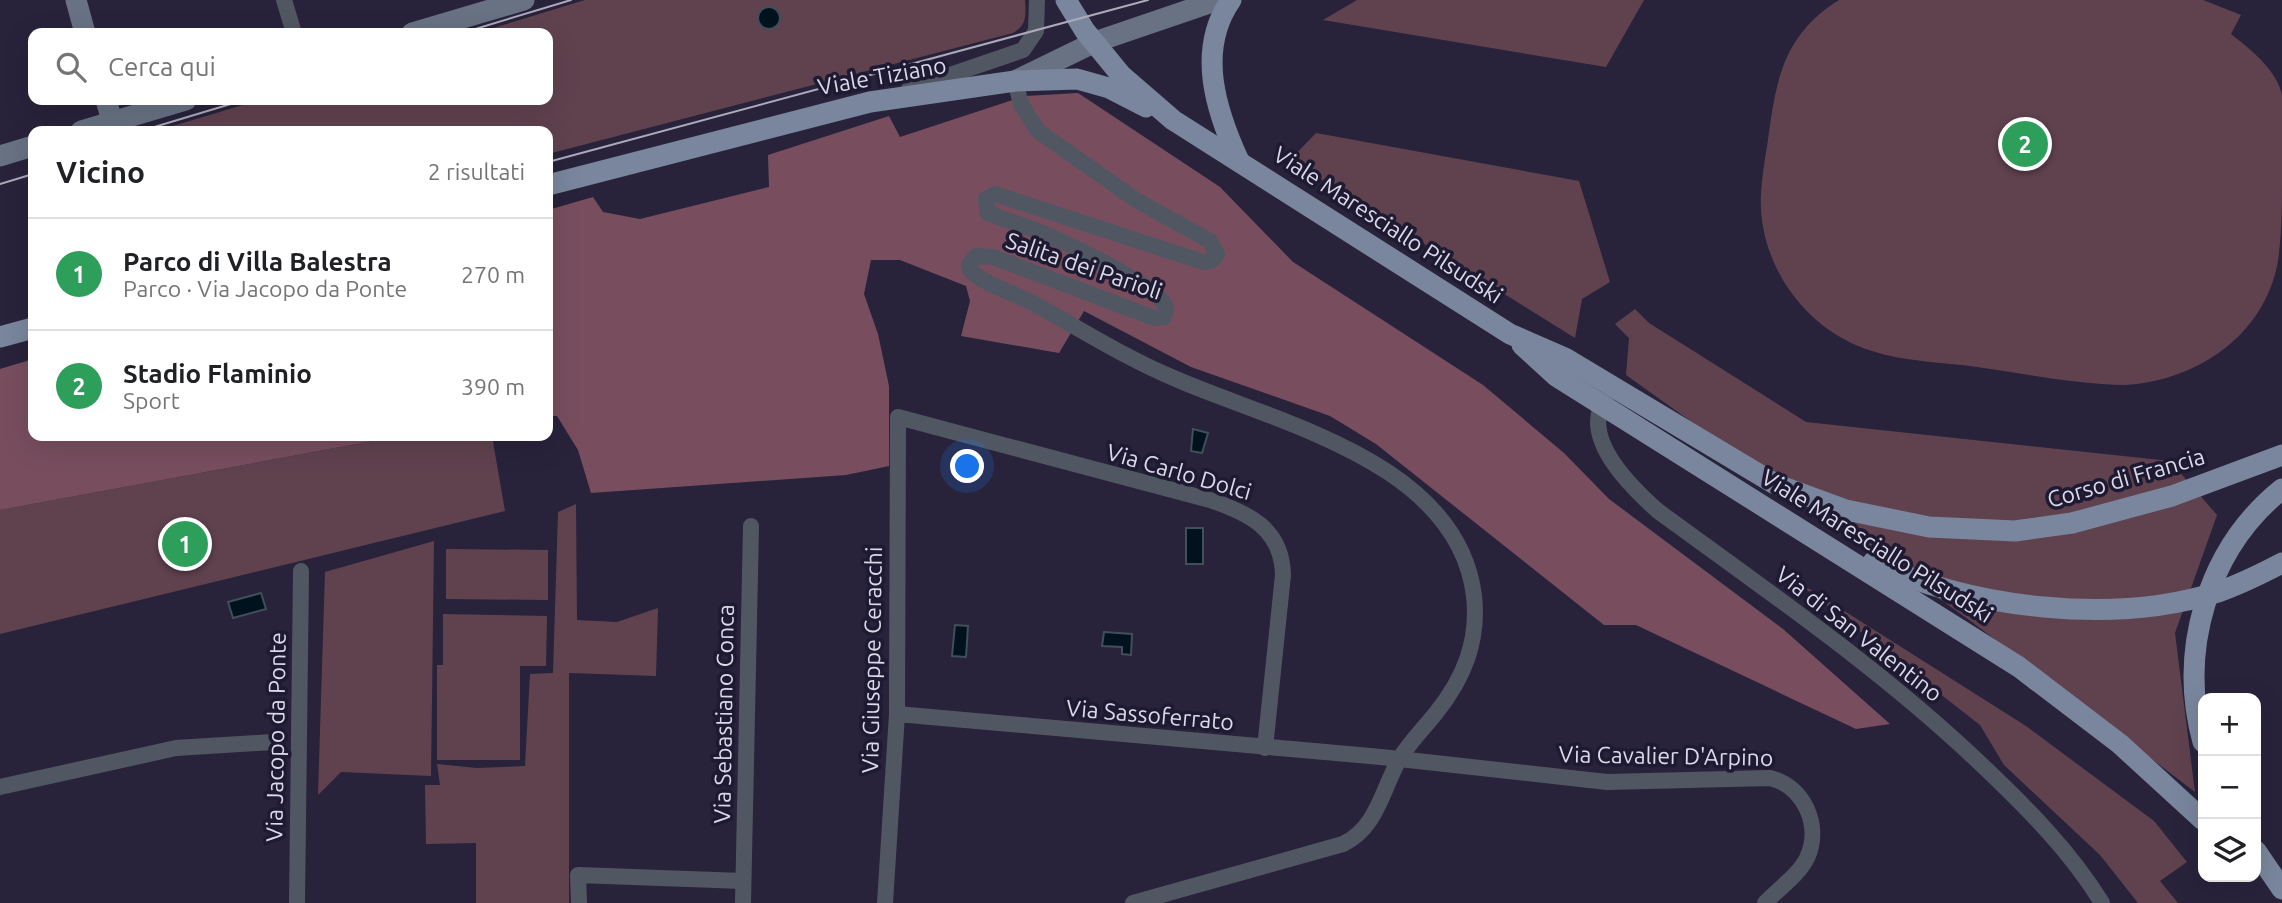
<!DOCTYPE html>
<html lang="it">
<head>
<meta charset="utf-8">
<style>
	:root { --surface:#fff; --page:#f6f6f6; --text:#202124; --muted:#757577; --line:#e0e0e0; --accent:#77612b }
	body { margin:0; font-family:Ubuntu,sans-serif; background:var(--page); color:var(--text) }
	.controls { position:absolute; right:21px; bottom:21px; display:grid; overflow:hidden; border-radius:14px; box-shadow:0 7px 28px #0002 }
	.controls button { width:63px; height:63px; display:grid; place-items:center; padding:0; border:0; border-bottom:2px solid var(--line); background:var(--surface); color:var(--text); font:35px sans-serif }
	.you { position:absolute; left:968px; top:467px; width:24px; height:24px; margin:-18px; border:5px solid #fff; border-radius:50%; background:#1a73e8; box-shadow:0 0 0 10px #1a73e833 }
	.badge { display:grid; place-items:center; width:46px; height:46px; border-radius:50%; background:var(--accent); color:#fff; font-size:23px; font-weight:700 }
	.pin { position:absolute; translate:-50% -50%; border:4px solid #fff; box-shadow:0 2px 7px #0006 }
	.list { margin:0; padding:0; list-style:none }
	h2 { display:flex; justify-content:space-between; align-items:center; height:91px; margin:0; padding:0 28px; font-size:30px }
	h2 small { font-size:23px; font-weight:400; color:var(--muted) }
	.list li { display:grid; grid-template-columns:46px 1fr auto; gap:21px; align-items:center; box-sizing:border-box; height:112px; padding:0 28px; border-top:2px solid var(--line) }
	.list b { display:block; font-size:26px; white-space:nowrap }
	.list p { margin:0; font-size:23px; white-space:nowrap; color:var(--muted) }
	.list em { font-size:23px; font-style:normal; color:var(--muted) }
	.icon { flex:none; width:38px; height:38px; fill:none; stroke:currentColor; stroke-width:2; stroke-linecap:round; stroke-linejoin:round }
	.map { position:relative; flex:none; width:2282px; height:903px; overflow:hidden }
	.search { position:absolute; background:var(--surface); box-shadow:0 7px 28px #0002; left:28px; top:28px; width:525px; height:77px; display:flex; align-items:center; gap:18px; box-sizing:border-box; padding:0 24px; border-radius:14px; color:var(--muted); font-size:26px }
	.panel { position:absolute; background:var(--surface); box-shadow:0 7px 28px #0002; left:28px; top:126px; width:525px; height:315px; border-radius:14px }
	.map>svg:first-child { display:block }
	.green { fill:#60424f }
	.forest { fill:#784e5f }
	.water { fill:#00121d; stroke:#424e5a; stroke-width:2 }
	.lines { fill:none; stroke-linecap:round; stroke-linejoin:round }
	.street { stroke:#515762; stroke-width:16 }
	.secondary { stroke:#687283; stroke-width:21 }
	.primary { stroke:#79869d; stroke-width:21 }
	.tram { stroke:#aca9bb; stroke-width:2 }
	.labels { text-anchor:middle; stroke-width:7; stroke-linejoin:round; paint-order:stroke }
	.street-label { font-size:23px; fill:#dbd9e9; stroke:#1e1a31 }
</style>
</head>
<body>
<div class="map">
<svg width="2282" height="903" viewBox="0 0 2282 903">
	<rect width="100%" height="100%" fill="#28233b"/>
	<g class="green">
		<path d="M585,0H1025C1026,15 1027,25 1013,33L548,154V131H156L259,100H548V33H477Z"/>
		<path d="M1357,0H1644L1606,67L1323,20Z"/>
		<path d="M1839,0H2203L2241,15L2231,34C2250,49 2277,70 2282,95C2282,119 2282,150 2282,175C2282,204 2282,232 2278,261C2265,335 2197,381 2125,385C2076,384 2026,374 1977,367C1943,362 1905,362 1872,351C1805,331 1757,263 1761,193C1762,176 1765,158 1768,140C1776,80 1783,35 1839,0Z"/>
		<path d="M1316,133L1579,181L1610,282L1582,299L1575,338L1290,160Z"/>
		<path d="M1635,309L1649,323L1806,422L2170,461L2217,515L2175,633L2195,792L1972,622L1626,375L1629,338L1615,324Z"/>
		<path d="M400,436H492L505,511L0,634V510Z"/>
		<path d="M576,504L577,620L617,622L658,608L656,676L569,673V903H476V843L426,844L425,785H440L437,764L477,768L525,766L530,674L553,673L558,512Z"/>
		<path d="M434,541L431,776L341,772L318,795L325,572Z"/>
		<path d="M446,549L548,550V600L446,599Z"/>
		<path d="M1789,576L2026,726L2154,821L2187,862L2160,881L2178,903H2138L2100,855L2004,765L1980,725Z"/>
		<path d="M443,614L547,616L546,666H520V760H437V665H443Z"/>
	</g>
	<g class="forest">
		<path d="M1078,93L1220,187L1293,262L1483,385L1564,453L1609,499L1783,629L1890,724L1856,729L1636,625H1604L1376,444L1330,416L1191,367L1084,311L1059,353L961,336L970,301L966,286L900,260H871L864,294L878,334L889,386V466L846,475L591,493L578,450L557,416H548V210L593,197L603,212L640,219L769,187L768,155L889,116L900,137L1025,96Z"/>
		<path d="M33,359V436H400L0,510V369Z"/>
	</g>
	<g class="water">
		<circle cx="769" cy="18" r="11"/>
		<path d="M1193,429L1208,433L1202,453L1191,451Z"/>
		<rect x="1186" y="528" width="17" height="36"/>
		<path d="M261,593L266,609L233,618L228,602Z"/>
		<path d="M955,625L968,626L966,657L952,656Z"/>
		<path d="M1104,632L1132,634L1131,655L1122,654V647L1102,646Z"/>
	</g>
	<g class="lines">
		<g class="street">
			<path d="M284,0L294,33"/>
			<path d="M1015,81L1021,104L1038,131L1136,200L1210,241L1217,254L1211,261L1203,262L995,194L986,199L988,213C1006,221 1026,225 1045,234C1072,246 1145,280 1163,302C1167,308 1167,311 1164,317L1154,318L993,257L976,256L969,265L970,270C985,285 1012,292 1031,302C1079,328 1125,358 1176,379C1277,423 1458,462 1474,596C1479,641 1464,678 1436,713C1424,728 1410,742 1400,758C1382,789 1378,827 1343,844L1133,903"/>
			<path d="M909,89L1023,50L1036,31L1037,0"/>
			<path d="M1606,398C1578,437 1632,488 1658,511C1770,593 1884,671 1984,767C2027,808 2071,852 2102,903"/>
			<path d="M897,714L1381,757L1607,782L1770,778C1804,786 1822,826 1807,858C1798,876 1779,888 1765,903"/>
			<path d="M0,787L176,748L273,742"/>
			<path d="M297,903L301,571"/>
			<path d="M579,903L578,875L743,881"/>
			<path d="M743,903L751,526"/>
			<path d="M885,903L897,714L898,417L1210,500C1249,513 1282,529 1283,575L1265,748"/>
		</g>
		<g class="secondary">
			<path d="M76,0L85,33"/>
			<path d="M412,33L524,0"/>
			<path d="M1015,81L1095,42L1218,0"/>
			<path d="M106,100L115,131"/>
			<path d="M81,131L186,100"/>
			<path d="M0,156L33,146"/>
		</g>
		<g class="primary">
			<path d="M1066,0L1085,31L1121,75L1173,120L1510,334L1565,358L1775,484L1846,510L1929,527L2015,531L2072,523L2172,496L2282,455"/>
			<path d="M1231,0C1196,50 1216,111 1239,161"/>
			<path d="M548,185L870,102L1015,81L1077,79L1109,88L1146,107"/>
			<path d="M0,337L33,328"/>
			<path d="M1522,345L1556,376L2019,667L2120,744L2203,820"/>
			<path d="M1873,562C1972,609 2114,625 2218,592C2241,584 2261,574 2282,563"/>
			<path d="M2203,742C2178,651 2207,549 2282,489"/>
			<path d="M2256,851L2282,889"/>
		</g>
		<g class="tram">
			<path d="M462,33L571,0"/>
			<path d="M141,131L244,100"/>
			<path d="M548,162L1148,0"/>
			<path d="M0,184L33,174"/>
		</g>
	</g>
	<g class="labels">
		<g class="street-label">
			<text transform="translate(882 76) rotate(-10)" y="8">Viale Tiziano</text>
			<text transform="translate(1388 225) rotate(33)" y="8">Viale Maresciallo Pilsudski</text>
			<text transform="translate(1084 266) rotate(19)" y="8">Salita dei Parioli</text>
			<text transform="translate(1179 472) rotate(16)" y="8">Via Carlo Dolci</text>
			<text transform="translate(2126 478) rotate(-16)" y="8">Corso di Francia</text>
			<text transform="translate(1877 546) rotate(32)" y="8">Viale Maresciallo Pilsudski</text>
			<text transform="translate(1859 634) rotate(38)" y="8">Via di San Valentino</text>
			<text transform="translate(872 660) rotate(-89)" y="8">Via Giuseppe Ceracchi</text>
			<text transform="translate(724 714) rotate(-89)" y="8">Via Sebastiano Conca</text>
			<text transform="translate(1150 715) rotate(5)" y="8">Via Sassoferrato</text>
			<text transform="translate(276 737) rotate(-89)" y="8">Via Jacopo da Ponte</text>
			<text transform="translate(1666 756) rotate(1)" y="8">Via Cavalier D'Arpino</text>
		</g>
	</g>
</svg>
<div class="controls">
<button>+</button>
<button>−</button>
<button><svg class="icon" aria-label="layers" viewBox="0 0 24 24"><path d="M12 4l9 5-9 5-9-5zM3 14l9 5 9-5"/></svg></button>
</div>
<div class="you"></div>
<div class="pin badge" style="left:185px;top:544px;background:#2e9e5b">1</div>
<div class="pin badge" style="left:2025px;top:144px;background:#2e9e5b">2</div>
<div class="search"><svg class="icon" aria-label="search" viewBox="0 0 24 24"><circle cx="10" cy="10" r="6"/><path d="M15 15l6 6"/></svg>Cerca qui</div>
<section class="panel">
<h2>Vicino<small>2 risultati</small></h2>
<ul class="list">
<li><span class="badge" style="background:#2e9e5b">1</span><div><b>Parco di Villa Balestra</b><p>Parco · Via Jacopo da Ponte</p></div><em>270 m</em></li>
<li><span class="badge" style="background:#2e9e5b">2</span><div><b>Stadio Flaminio</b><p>Sport</p></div><em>390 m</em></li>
</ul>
</section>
</div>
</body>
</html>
